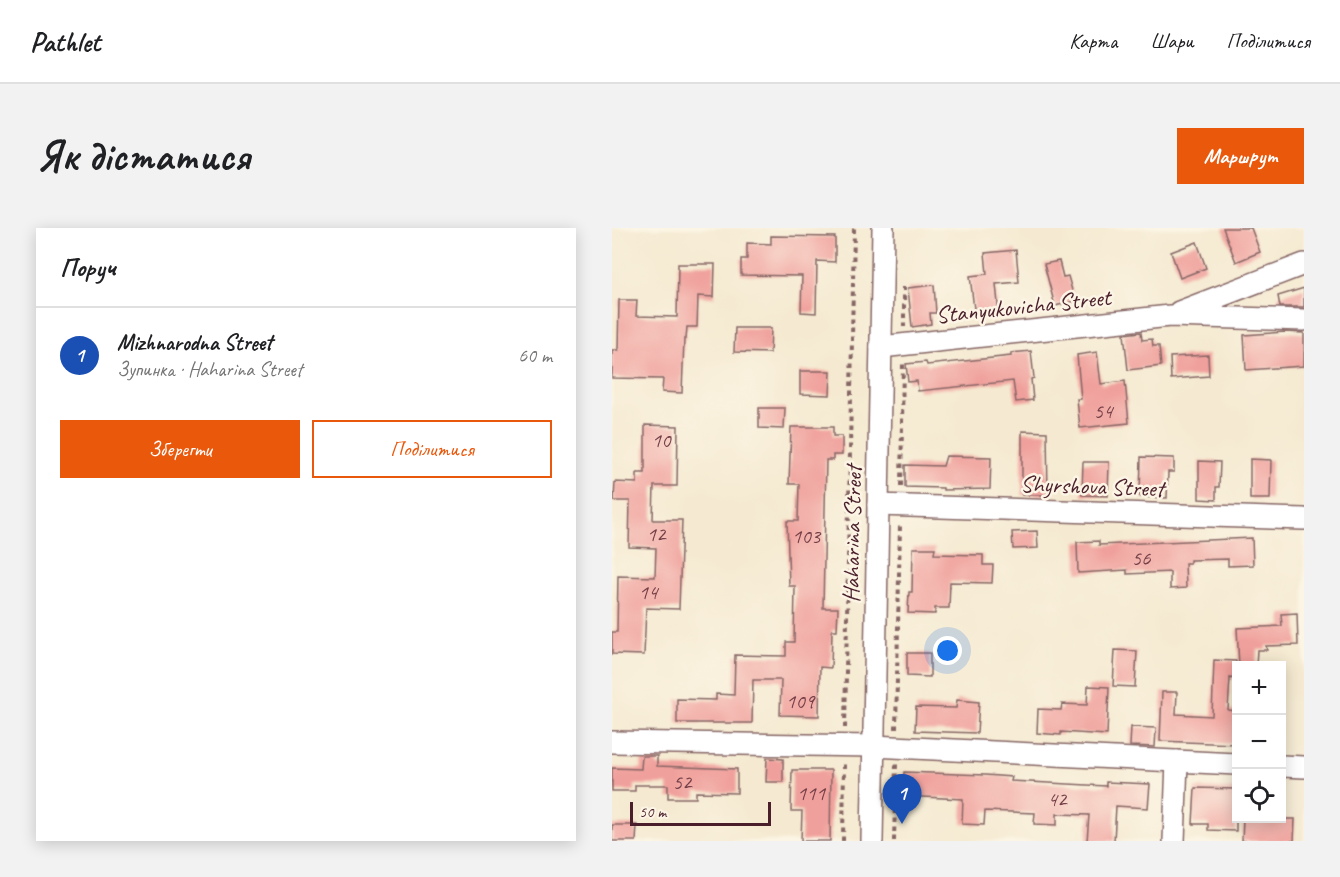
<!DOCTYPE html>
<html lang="uk">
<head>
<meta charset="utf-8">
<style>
	:root { --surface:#fff; --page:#f2f2f2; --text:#202124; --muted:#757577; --line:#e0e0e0; --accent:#ea580c }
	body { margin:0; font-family:Caveat,sans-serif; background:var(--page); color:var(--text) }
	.controls { position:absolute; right:18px; bottom:18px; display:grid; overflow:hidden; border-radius:0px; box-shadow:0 3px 15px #0003 }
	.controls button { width:54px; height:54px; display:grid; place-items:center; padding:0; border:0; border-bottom:2px solid var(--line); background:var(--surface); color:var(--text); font:30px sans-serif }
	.scale { position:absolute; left:18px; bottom:15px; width:141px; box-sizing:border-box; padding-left:6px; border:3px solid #4a1f2b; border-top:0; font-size:16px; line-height:21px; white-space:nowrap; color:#4a1f2b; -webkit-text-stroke:4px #fcf5e5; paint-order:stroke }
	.you { position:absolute; left:336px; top:423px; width:21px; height:21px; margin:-15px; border:4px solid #fff; border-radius:50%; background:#1a73e8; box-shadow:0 0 0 9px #1a73e833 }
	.badge { display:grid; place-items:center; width:39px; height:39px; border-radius:50%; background:var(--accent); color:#fff; font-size:20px; font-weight:700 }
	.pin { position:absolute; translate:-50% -50px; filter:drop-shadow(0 2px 3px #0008) }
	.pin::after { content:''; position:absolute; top:32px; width:21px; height:18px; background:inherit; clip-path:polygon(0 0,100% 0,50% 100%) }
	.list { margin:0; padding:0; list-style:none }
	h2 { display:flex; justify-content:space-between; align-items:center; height:78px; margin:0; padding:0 24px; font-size:26px }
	h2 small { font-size:20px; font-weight:400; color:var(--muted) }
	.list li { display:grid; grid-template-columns:39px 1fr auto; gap:18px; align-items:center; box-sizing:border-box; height:96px; padding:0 24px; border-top:2px solid var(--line) }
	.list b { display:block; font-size:22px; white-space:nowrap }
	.list p { margin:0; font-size:20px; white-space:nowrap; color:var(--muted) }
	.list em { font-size:20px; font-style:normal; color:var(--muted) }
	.actions { display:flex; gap:12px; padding:18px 24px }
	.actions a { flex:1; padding:14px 0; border:2px solid var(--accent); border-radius:0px; text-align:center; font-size:21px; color:var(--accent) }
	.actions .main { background:var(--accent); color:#fff }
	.icon { flex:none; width:33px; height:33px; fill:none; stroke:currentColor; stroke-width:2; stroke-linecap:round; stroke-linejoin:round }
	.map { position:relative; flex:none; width:692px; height:613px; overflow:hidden; border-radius:0px }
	header { display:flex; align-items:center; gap:36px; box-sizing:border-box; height:84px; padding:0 30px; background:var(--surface); border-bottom:2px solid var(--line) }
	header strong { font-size:28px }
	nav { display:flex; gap:33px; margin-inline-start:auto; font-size:21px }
	.intro { display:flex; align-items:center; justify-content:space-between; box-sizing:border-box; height:144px; padding:0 36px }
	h1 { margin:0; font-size:42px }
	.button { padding:15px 27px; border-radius:0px; background:var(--accent); color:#fff; font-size:21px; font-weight:700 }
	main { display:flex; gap:36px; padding:0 36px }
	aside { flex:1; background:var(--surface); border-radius:0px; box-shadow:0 3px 15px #0003 }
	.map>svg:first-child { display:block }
	.building { fill:#f0a09c }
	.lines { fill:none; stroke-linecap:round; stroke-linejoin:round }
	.minor-casing { stroke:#866665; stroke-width:24 }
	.path { stroke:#866665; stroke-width:4; stroke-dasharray:4.5 4.5; stroke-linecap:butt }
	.minor { stroke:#fff; stroke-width:21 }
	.labels { text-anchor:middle; stroke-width:5; stroke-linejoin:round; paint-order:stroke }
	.number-label { font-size:21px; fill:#743f47 }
	.street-label { font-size:24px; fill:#4a1f2b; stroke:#fcf5e5 }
</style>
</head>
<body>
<header>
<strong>Pathlet</strong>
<nav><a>Карта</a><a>Шари</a><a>Поділитися</a></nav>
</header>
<div class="intro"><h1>Як дістатися</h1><a class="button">Маршрут</a></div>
<main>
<aside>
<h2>Поруч<small></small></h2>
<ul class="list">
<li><span class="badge" style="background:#1a4fb4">1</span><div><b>Mizhnarodna Street</b><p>Зупинка · Haharina Street</p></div><em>60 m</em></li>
</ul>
<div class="actions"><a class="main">Зберегти</a><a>Поділитися</a></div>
</aside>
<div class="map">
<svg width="692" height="613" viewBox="0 0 692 613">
	<rect width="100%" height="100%" fill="#fcf5e5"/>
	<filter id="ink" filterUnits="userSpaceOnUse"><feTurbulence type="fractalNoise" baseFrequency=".0167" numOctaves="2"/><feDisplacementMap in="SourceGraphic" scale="12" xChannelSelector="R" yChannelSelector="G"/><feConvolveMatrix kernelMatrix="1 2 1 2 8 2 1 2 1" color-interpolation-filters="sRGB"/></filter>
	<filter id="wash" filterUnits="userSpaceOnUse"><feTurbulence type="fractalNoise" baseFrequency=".008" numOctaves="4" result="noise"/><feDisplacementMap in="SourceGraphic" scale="24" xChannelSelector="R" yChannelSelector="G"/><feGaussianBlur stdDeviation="1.35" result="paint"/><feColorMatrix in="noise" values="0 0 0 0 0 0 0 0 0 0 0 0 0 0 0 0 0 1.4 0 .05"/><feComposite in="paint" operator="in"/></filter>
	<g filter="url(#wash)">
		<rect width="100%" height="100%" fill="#f5ead1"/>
		<g id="blocks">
			<g class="building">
				<path d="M611,0H639L648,24L624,34Z"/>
				<path d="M159,8L223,9V34L205,33L204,85L189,84L190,48L129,47V31H135V15L159,16Z"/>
				<path d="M585,14L594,40L568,50L559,24Z"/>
				<path d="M404,22L407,54L384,56L387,86L363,89L358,48L375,46L373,25Z"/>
				<path d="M447,33L451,49L456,48L463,73L443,78L432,36Z"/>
				<path d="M66,36H103L102,69L86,68L85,99H75L74,111H72L70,165L50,164L51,151L0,150V122H6L7,72H25L24,88L65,89Z"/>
				<path d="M322,57L324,85H318L319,96L300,99L296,60Z"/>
				<path d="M692,60V79H668L666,68Z"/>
				<path d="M123,100H159L158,125L122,124Z"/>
				<path d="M529,104L530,112L540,111L541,118H547L549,138L516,142L512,106Z"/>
				<path d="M673,104L692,105V138L634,142L632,107Z"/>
				<path d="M419,123L422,150L419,151L421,172L404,174L401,153L306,163L305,153L296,154L294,136L314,134L315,137L399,128V125Z"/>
				<path d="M485,124L489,156L513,153L517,195L468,200L465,171H469L465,127Z"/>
				<path d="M596,127L597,148L559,151L558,129Z"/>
				<path d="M188,143H219L218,167L188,166Z"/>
				<path d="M147,180H173L172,201L147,200Z"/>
				<path d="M33,197L66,198L65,258H42L41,292H70L67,381L34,380L32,427L0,426V404H5L6,348L43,349L44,320L17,319L18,273H2L3,254L25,255V245H33Z"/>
				<path d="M179,199H221V208H230V227H221V232H214L211,380H226L225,402H220L219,440L208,439L207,488L168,487L169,452H141L140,495H65V471L104,472V466L122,467L123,427L174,428V414H182L183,358H177L175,293H186L187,256H177Z"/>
				<path d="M410,203L435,204L436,267H410Z"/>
				<path d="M334,228L379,229L378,261L331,262V260L293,259V237L331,238Z"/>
				<path d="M529,229L562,230V244H556L555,270L528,269Z"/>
				<path d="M638,231L659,232L658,271H638Z"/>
				<path d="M587,233L608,234L607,259H604V272L587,271Z"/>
				<path d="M471,234H497L496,268L470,267Z"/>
				<path d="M425,303L426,320L401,321L400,304Z"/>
				<path d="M640,310L641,337L616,338V331L578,332V335H573L574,360L558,361V344L515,346V342L466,345L465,314L487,313V317Z"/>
				<path d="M301,320H323L322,326L371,327V337H381L380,355L338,354L337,380H323V386L296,385L297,364H300Z"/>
				<path d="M685,385L686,417L654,418L655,422H645L644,438H627L625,400L670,398L669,386Z"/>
				<path d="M503,422L525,423L523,459L501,458Z"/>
				<path d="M295,425H318V449L295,448Z"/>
				<path d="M602,432L624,433V451L618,450L616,482L624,483L623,516L548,513L550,464H565L564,486L600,488Z"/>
				<path d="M476,458L497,459L495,507L449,504V507L425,505L426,481L449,482L450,476L475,477Z"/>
				<path d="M345,472L367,474L365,505L303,503L304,479L344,480Z"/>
				<path d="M519,499L544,500L543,519L518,518Z"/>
				<path d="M30,528H45V538L125,541V565L84,564V570H56V557H23V563H0V540L29,541Z"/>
				<path d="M155,530L171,531V554H154Z"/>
				<path d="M180,542H219L218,613H189L190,583H179Z"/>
				<path d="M292,544L373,547L400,549L399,553L494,558V554L538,556L536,580L504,578L502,613H475L477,587L445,586V597L422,596L423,585L373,583L372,597L350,596L351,571L291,568Z"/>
				<path d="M583,560L624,561V603L596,602V596H581Z"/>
				<path d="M631,591H683L682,613H630Z"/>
				<path d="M0,597H25L24,613H0Z"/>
			</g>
		</g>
	</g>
	<g filter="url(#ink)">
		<use href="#blocks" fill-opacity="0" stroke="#866665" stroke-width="1.5"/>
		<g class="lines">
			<g class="minor-casing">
				<g id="minor">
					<path d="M567,84L692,36"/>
					<path d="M269,119L558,88L692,92"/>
					<path d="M266,277L692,291"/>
					<path d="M0,514L261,518L624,536"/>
					<path d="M670,538L692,539"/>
					<path d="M260,613L271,0"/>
					<path d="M562,613L565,533"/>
				</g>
			</g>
			<g class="path">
				<path d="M292,99V59"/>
				<path d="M289,258L291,134"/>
				<path d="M233,500L242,0"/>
				<path d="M284,501L288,296"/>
				<path d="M231,613L232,535"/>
				<path d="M282,613L284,536"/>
			</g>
			<use href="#minor" class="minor"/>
		</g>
	</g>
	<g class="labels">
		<g class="number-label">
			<text x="491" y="190">54</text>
			<text x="49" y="219">10</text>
			<text x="44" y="313">12</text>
			<text x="194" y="315">103</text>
			<text x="529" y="337">56</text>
			<text x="36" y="371">14</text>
			<text x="188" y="480">109</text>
			<text x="70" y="561">52</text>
			<text x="199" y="572">111</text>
			<text x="445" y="578">42</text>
		</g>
		<g class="street-label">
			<text transform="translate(411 78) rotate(-6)" y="8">Stanyukovicha Street</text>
			<text transform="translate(480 258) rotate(2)" y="8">Shyrshova Street</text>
			<text transform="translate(240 306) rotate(-89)" y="8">Haharina Street</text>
		</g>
	</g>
</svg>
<div class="controls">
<button>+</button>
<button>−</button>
<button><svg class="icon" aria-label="locate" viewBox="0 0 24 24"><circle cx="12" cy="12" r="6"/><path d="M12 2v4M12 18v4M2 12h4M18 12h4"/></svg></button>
</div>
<div class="scale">50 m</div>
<div class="you"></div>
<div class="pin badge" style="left:290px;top:596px;background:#1a4fb4">1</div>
</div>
</main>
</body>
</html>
